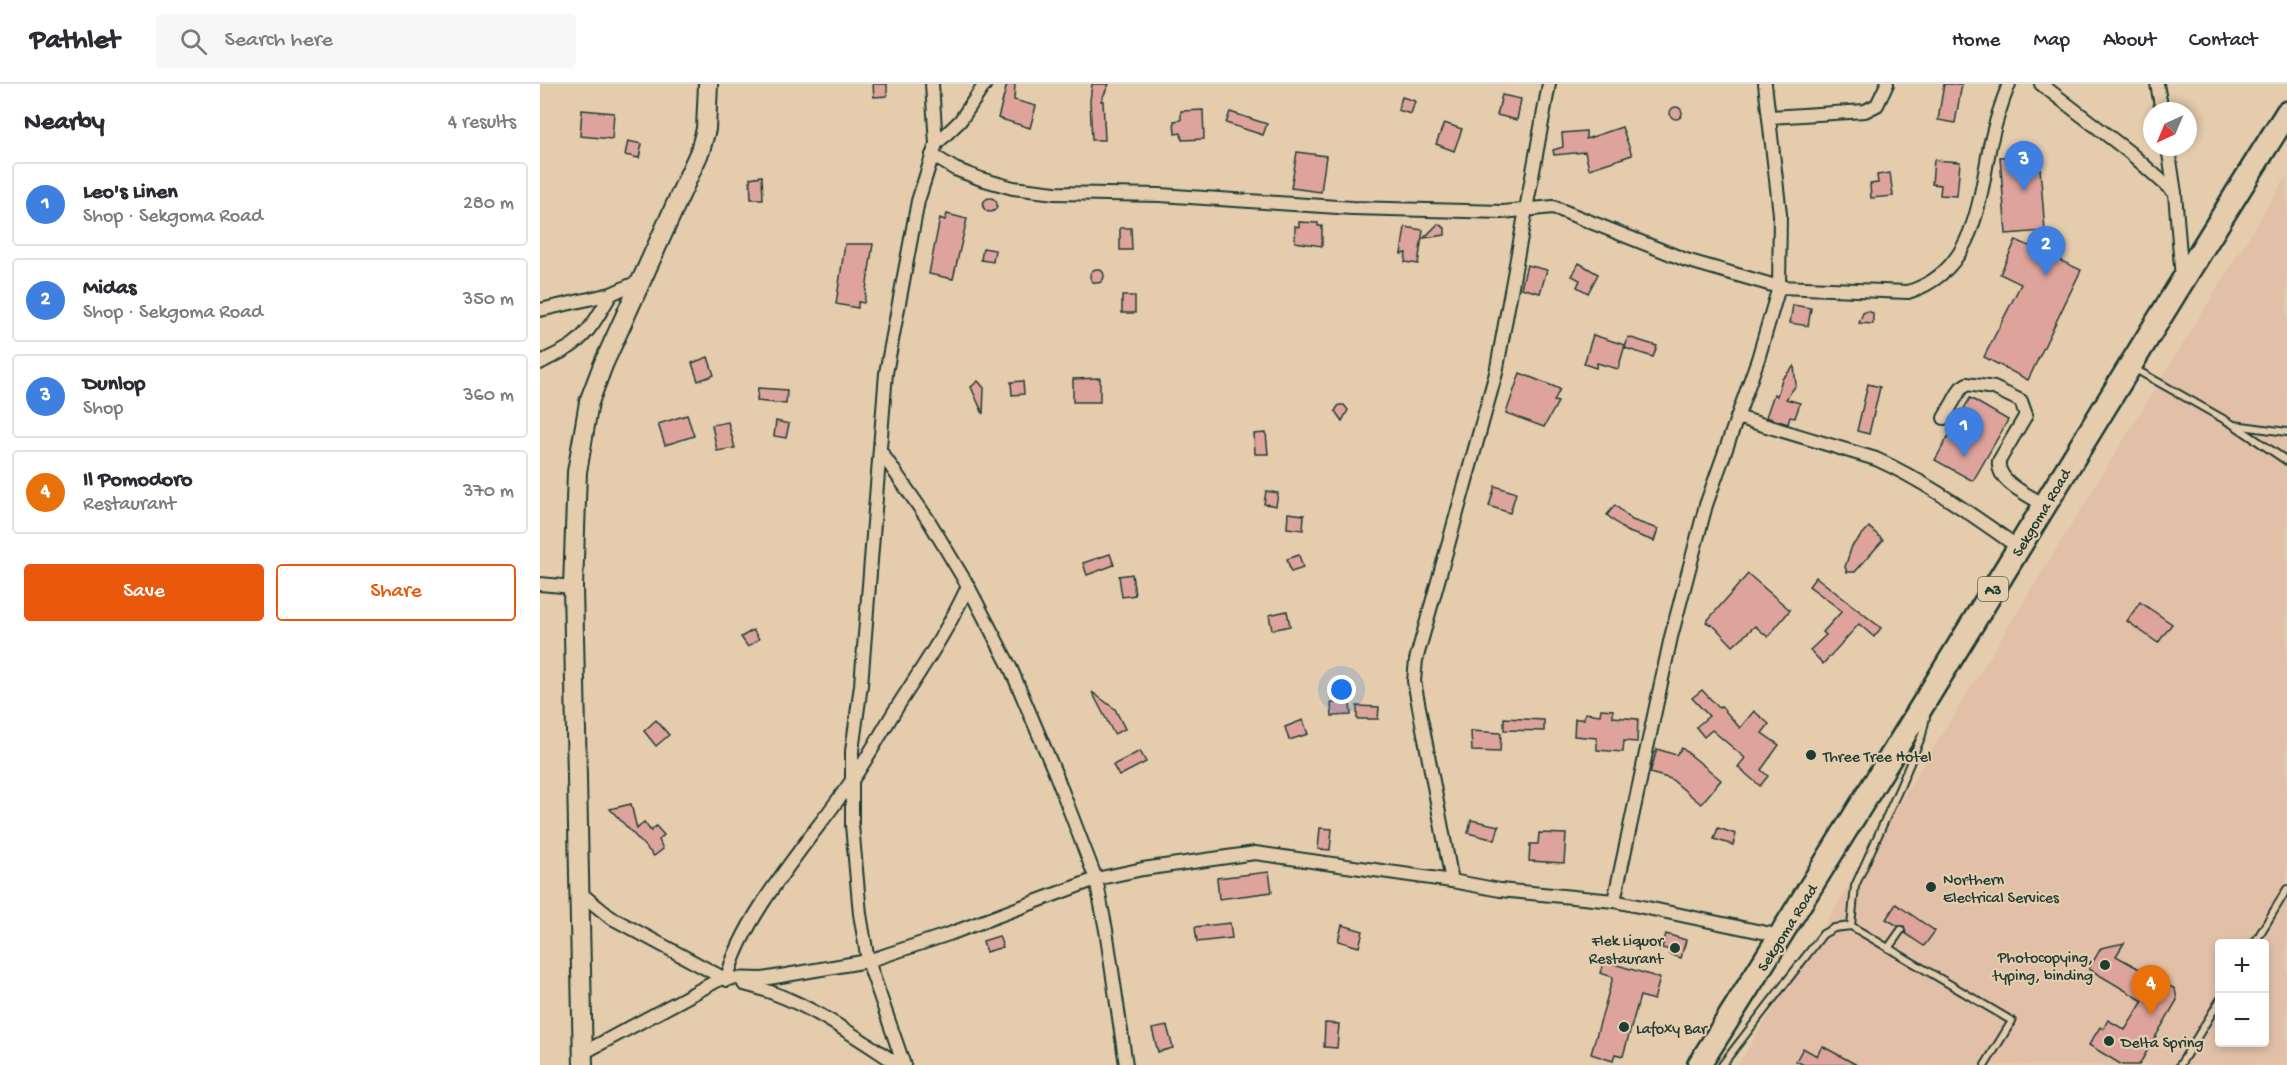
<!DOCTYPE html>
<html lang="en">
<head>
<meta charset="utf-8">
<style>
	:root { --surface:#fff; --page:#f7f7f7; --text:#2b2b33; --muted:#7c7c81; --line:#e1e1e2; --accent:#ea580c }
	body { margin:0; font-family:"Gochi Hand",sans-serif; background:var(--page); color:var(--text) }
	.controls { position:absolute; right:18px; bottom:18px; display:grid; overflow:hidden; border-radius:6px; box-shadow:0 3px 9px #0003 }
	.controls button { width:54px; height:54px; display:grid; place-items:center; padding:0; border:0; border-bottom:2px solid var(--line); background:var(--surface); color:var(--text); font:30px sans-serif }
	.compass { position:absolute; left:1603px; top:18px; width:54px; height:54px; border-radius:50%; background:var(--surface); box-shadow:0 3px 9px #0003; rotate:224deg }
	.you { position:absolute; left:802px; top:606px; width:21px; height:21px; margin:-15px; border:4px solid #fff; border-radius:50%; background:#1a73e8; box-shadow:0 0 0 9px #1a73e833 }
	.badge { display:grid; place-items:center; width:39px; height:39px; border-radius:50%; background:var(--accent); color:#fff; font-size:20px; font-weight:700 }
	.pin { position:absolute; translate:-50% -50px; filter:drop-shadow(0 2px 3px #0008) }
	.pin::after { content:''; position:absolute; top:32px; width:21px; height:18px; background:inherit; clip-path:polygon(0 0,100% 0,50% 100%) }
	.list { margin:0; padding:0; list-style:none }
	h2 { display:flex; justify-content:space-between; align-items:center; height:78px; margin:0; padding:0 24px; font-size:26px }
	h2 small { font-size:20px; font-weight:400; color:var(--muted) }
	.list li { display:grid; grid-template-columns:39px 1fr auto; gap:18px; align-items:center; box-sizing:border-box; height:84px; margin:0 12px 12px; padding:0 12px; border:2px solid var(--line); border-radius:6px }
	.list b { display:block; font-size:22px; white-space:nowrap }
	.list p { margin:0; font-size:20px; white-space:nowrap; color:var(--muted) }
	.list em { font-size:20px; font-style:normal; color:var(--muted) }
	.actions { display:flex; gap:12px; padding:18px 24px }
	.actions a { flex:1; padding:14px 0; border:2px solid var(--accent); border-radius:6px; text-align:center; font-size:21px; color:var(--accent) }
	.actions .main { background:var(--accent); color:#fff }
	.icon { flex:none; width:33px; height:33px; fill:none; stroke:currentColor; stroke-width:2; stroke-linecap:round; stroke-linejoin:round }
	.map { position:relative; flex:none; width:1747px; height:981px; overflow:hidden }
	header { display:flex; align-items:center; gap:36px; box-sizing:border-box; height:84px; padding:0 30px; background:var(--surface); border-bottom:2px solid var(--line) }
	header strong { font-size:28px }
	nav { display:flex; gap:33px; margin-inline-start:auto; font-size:21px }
	.search { width:420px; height:54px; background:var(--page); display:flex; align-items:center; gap:15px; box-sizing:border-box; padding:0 21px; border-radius:6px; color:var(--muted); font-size:22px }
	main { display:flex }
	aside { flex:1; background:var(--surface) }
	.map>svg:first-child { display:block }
	.built { fill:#e2c0a8; fill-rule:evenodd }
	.building { fill:#dea49c; stroke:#1f3d34; stroke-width:1.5 }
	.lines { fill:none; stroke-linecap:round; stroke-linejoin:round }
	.lane-casing { stroke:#1f3d34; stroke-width:10 }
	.street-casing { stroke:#1f3d34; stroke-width:16 }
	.secondary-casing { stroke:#1f3d34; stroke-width:22 }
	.highway-casing { stroke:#1f3d34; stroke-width:27 }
	.lane { stroke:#e4ccad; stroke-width:6 }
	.street { stroke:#e4ccad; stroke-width:12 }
	.secondary { stroke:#e4ccad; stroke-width:18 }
	.highway { stroke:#e4ccad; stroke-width:22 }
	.poi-dot { fill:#1f3d34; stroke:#e4ccad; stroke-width:2 }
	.labels { text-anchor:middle; stroke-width:4.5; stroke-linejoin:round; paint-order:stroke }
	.shield { fill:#e4ccad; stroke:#5a6858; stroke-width:1.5 }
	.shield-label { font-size:15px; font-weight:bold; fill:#1f3d34 }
	.street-label { font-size:16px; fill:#1f3d34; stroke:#e4ccad }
	.poi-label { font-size:16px; fill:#1f3d34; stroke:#e4ccad; text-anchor:start }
</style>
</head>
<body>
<header>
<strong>Pathlet</strong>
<div class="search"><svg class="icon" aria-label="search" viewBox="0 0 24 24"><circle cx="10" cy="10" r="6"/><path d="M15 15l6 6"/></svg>Search here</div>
<nav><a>Home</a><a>Map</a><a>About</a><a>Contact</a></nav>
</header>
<main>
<aside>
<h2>Nearby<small>4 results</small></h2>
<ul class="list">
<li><span class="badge" style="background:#3f7fe0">1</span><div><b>Leo's Linen</b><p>Shop · Sekgoma Road</p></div><em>280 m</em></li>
<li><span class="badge" style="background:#3f7fe0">2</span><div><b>Midas</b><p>Shop · Sekgoma Road</p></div><em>350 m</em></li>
<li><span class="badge" style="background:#3f7fe0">3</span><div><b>Dunlop</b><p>Shop</p></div><em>360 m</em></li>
<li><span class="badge" style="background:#e8710a">4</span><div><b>Il Pomodoro</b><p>Restaurant</p></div><em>370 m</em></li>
</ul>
<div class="actions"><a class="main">Save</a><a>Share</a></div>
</aside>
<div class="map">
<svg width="1747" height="981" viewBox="0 0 1747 981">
	<rect width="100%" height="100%" fill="#e4ccad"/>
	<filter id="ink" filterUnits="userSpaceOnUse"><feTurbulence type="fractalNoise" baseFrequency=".0167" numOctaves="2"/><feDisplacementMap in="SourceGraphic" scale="12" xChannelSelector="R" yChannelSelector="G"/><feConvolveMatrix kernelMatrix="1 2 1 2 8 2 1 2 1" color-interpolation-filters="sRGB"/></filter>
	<g filter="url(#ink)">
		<path class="built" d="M1747,91V981H1198ZM1680,860H1724V958H1680Z"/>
		<g class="building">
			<path d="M333,0H347V12L334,13Z"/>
			<path d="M467,0H475L474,16L496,22L490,44L458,34Z"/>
			<path d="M552,0H569L561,17H563L565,56H552L550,17Z"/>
			<path d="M1404,0H1422L1415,39L1398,36Z"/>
			<path d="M962,11L981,15L977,36L957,31Z"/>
			<path d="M862,13L875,17L871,30L858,26Z"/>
			<circle cx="1136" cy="29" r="6"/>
			<path d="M42,26L74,29L72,55L40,52Z"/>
			<path d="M663,26L664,55L642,56L641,49L635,50L634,37L641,36V27Z"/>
			<path d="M690,28L727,40L723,51L686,39Z"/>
			<path d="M904,39L922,45L914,67L896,60Z"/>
			<path d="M1082,43L1092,71L1049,85L1045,68L1014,71L1013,66L1023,63L1022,49L1046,47V55Z"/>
			<path d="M88,57L102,60L99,74L85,71Z"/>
			<path d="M757,68L786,72L781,108L751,104Z"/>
			<path d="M1499,71L1505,147L1466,150L1460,73Z"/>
			<path d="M1394,76L1420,78L1417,112L1400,111L1401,101L1392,100Z"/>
			<path d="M1350,89L1353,112L1331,114L1330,100L1338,99L1337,91Z"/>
			<path d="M222,92L223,115H211L210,94Z"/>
			<circle cx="450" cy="121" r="7"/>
			<path d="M407,130L427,135L413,195L389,190L400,134L405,136Z"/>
			<path d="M759,138L778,139V142H782V162L755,158V142L759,143Z"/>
			<path d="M898,140L905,144V151L884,154Z"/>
			<path d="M865,143L883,146L878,180L865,178L866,169L861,170Z"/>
			<path d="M580,144H591L592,166H580Z"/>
			<path d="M1476,156L1541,186L1488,296L1444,273L1481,200L1460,190Z"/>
			<path d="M305,160H333L324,219L318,218V224L296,220Z"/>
			<path d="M443,164L455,166L453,178L441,176Z"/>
			<path d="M1039,179L1058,190L1048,209L1037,203L1040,196L1032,192Z"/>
			<path d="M987,181L1007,186L1000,209L981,204Z"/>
			<circle cx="557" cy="192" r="7"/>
			<rect x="582" y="212" width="13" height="17"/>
			<path d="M1253,221L1271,224L1268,242L1250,239Z"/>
			<path d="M1327,227L1333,229V240L1319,239L1323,229Z"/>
			<path d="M1053,251L1085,261L1078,285L1057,279L1056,284L1044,280Z"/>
			<path d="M1088,253L1117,262L1113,273L1085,264Z"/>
			<path d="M168,273L174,291L158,297L152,279Z"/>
			<path d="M1254,282L1256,301L1246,315L1260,319L1255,334L1250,333L1248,340L1226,333L1234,310L1237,312L1242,295Z"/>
			<path d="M980,289L1020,305L1014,317L1018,318L1004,343L966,329Z"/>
			<path d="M560,294V318H533V295Z"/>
			<path d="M438,297L444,304L443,330L431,303Z"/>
			<path d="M483,297L484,310L472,311L471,298Z"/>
			<path d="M1328,300L1340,303L1329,350L1317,347Z"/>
			<path d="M218,304L247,306L246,320L217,317Z"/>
			<path d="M1430,314L1468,336L1433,397L1395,376Z"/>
			<path d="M799,321H804L808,326L802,337L795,327Z"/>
			<path d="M147,331L154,352L125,361L118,340Z"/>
			<path d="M236,337L249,340L246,354L234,352Z"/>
			<path d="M188,338L195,364L177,367L172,341Z"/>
			<path d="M726,349L728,370H715L714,350Z"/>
			<path d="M955,402L976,409L970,429L949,422Z"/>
			<path d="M726,407L738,409L736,422L724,420Z"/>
			<path d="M1075,421L1092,436L1118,445L1114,457L1086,447L1067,431Z"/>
			<path d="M748,429L764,431L763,446L747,444Z"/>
			<path d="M1329,443L1343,456L1315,488H1307L1305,483L1312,462Z"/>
			<path d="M570,470L574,481L547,491L543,479Z"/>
			<path d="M759,471L763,484L751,488L747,475Z"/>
			<path d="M592,490L595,511L582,513L579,492Z"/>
			<path d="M1208,490L1250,526L1228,553L1215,542L1193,562L1175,543L1166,538Z"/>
			<path d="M1276,493L1341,544L1334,553L1319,540L1283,580L1270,566L1286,551L1283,548L1302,527L1269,502Z"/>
			<path d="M1600,518L1632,540L1618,559L1587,537Z"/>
			<path d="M747,527L750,542L732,546L729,531Z"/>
			<path d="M213,546L219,555L208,563L201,553Z"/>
			<path d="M1162,606L1179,624L1181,622L1200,644L1214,627L1229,640L1222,649L1239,661L1221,686L1228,692L1220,702L1198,683L1205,674L1172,646L1164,653L1156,643L1169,632L1152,614Z"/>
			<path d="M552,608L575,625L585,645L574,650Z"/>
			<path d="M791,619H810L811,631L792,632Z"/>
			<path d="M817,622L839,623L838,635H817Z"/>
			<path d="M1061,625L1073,626V633L1098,635L1097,658L1084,657L1083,668L1057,666V654L1034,652L1035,635H1044L1045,629L1060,631Z"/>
			<path d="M964,634L1004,636V647L964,646Z"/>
			<path d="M116,636L129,651L116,662L104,647Z"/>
			<path d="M763,636L768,650L749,656L745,643Z"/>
			<path d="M931,647L961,649L960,668L932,667Z"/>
			<path d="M1142,664L1181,696L1161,720L1131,695L1110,689L1117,665L1136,671Z"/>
			<path d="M600,667L606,678L579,692L573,681Z"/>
			<path d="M91,720L97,745L104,738L111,747L116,742L124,751L119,756L123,765L114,772L70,725Z"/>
			<path d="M931,736L959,742L955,756L928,749Z"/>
			<path d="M780,744L792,745L790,766L778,765Z"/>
			<path d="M1178,744L1196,750L1193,761L1174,755Z"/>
			<path d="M999,749L1026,750L1024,779L989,777L990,760H998Z"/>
			<path d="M729,788L732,808L679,815L677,794Z"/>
			<path d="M1356,820L1395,847L1384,862L1366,850L1364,842H1358L1346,835Z"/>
			<path d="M690,839L692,854L657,858L655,843Z"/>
			<path d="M802,841L823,847L819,863L798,857Z"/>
			<path d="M1126,850L1146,856L1141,874L1129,870L1130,866L1122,864Z"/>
			<path d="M459,852L463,863L446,868L443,857Z"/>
			<path d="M1584,859L1576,872L1635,905L1637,916L1599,981H1582L1549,961L1560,943L1563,945L1568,936L1585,946L1603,917L1549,885L1561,864Z"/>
			<path d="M1064,877L1120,894L1114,916L1100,912L1083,972L1075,970L1073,977L1051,970L1073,893L1060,889Z"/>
			<path d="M785,939L799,940L797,964L784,963Z"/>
			<path d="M627,942L633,964L618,968L612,945Z"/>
			<path d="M1282,962L1317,981H1264L1256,977L1263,964L1277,972Z"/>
		</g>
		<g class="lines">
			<g class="lane-casing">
				<g id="lane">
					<path d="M1595,285L1694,341L1747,348"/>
					<path d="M1697,343L1747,377"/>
					<path d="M1311,842L1315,802L1360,703L1382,651L1386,633"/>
					<path d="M1714,860L1747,805"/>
					<path d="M1349,863L1361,846"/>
					<path d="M1182,981L1283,850L1294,844L1311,842L1472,937L1445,981"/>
					<path d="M1640,981L1680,916"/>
				</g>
			</g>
			<g class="street-casing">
				<g id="street">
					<path d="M1009,0L956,289L876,576L874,597L912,797L960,806L1074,817L1241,852"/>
					<path d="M1501,0L1589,68L1635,109"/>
					<path d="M1617,0L1622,27"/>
					<path d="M1230,33L1325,27L1337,21L1347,0"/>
					<path d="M396,60L420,37L445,0"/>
					<path d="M1628,63L1635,109L1642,195"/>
					<path d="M392,71L415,85L441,95L473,104L515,109L620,111L812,124L963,128L1013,123L1146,176L1239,203L1240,130L1225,0"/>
					<path d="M0,226L71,210L102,196"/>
					<path d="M0,279C11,272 24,268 34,260C51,247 60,228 71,210"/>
					<path d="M1197,333L1336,375C1387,398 1432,431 1478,463"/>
					<path d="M1404,334L1421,304L1427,300L1454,304L1481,317L1486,331L1459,377C1456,398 1489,411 1504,421"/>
					<path d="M341,368L389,437L428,502L471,585L516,691L556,795L566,846L586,981"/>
					<path d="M0,500L33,503"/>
					<path d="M39,808L70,833L187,896"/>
					<path d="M1074,817L1131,553L1166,421L1218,275L1239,203L1368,208C1434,188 1439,119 1450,61C1455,40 1461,20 1469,0"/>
					<path d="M187,895C200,835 272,753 308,702C327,676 342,647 359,620C384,581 409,544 428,502"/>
					<path d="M204,900C262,914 310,949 359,981"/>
					<path d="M43,969L182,894L223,895L328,877L412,849L556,795L603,785L715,769L912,797"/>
					<path d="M364,981L328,877L320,830L312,741V667L321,601L346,289L378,117L396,60L392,0"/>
				</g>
			</g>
			<g class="secondary-casing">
				<path id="secondary" d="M43,981L33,503L37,388L49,318L63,281L160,67L166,45L168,0"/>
			</g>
			<g class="highway-casing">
				<path id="highway" d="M1159,981C1359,666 1548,345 1747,29"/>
			</g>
			<use href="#lane" class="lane"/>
			<use href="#street" class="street"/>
			<use href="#secondary" class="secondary"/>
			<use href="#highway" class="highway"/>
		</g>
	</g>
	<g class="poi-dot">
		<circle cx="1271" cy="671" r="6"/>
		<circle cx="1391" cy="803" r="6"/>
		<circle cx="1135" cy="864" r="6"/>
		<circle cx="1565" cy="881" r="6"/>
		<circle cx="1084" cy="943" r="6"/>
		<circle cx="1569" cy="957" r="6"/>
	</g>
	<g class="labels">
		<rect class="shield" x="1438" y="493" width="30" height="24" rx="4.5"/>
		<g class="shield-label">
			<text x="1453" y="510">A3</text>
		</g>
		<g class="street-label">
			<text transform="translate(1500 428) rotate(-59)" y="6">Sekgoma Road</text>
			<text transform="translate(1246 843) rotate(-58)" y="6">Sekgoma Road</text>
		</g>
		<g class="poi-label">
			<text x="1283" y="677">Three Tree Hotel</text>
			<text x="1403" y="800">Northern<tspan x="1403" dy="18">Electrical Services</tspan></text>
			<text x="1123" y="861" text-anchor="end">Flek Liquor<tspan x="1123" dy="18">Restaurant</tspan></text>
			<text x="1553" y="878" text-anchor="end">Photocopying,<tspan x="1553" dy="18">typing, binding</tspan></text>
			<text x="1096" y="949">Lafoxy Bar</text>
			<text x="1581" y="963">Delta Spring</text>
		</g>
	</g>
</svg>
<div class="controls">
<button>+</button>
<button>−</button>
</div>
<svg class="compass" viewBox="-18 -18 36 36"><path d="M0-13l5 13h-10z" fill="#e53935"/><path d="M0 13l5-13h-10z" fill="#7c7c81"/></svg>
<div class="you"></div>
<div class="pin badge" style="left:1424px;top:373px;background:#3f7fe0">1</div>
<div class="pin badge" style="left:1506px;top:192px;background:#3f7fe0">2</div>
<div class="pin badge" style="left:1484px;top:107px;background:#3f7fe0">3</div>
<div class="pin badge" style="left:1611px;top:931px;background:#e8710a">4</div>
</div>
</main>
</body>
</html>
